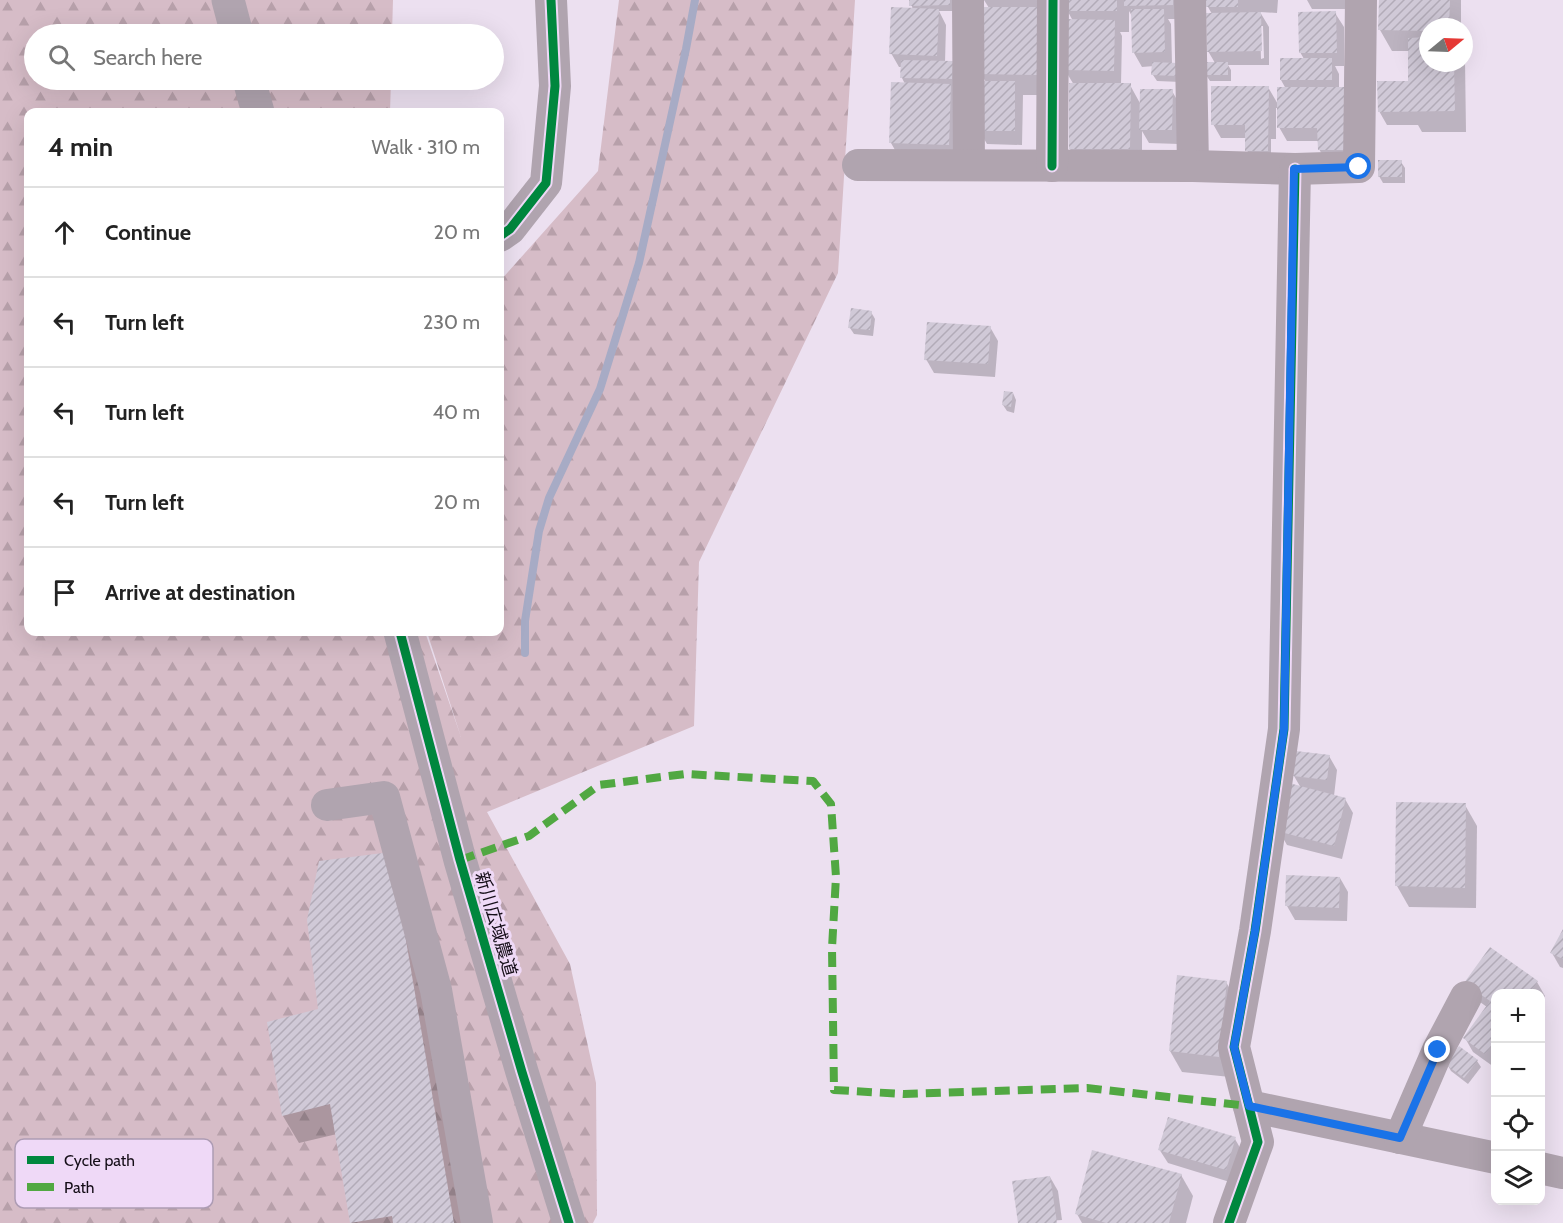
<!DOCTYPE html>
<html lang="en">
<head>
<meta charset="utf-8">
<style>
	:root { --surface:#fff; --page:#f2f2f2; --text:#222; --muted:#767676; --line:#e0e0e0 }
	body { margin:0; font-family:Cabin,"Noto Sans JP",sans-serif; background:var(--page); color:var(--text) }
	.controls { position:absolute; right:18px; bottom:18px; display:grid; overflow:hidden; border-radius:12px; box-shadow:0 6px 24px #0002 }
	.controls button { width:54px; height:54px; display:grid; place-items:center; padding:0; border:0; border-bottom:2px solid var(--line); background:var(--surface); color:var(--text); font:30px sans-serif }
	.compass { position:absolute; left:1419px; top:18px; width:54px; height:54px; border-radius:50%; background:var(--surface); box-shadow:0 6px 24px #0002; rotate:71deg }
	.stop { position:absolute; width:18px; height:18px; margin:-14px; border:4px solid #1a73e8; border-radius:50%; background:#fff }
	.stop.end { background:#1a73e8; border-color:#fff; box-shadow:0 2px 6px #0008 }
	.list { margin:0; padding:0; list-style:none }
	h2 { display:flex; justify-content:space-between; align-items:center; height:78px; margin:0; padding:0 24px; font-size:26px }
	h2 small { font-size:20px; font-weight:400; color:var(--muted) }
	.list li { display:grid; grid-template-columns:39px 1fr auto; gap:18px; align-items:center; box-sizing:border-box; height:90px; padding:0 24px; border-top:2px solid var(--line) }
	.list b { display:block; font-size:22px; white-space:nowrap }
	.list em { font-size:20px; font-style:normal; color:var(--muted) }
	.icon { flex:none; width:33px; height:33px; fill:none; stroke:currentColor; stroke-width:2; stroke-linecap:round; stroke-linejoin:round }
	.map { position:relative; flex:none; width:1563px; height:1223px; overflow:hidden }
	.search { position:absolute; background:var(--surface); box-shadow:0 6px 24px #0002; left:24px; top:24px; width:480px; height:66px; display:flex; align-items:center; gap:15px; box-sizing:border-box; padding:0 21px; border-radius:33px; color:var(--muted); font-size:22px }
	.panel { position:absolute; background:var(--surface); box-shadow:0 6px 24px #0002; left:24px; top:108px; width:480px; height:528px; border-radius:12px }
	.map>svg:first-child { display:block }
	.forest { fill:url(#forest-firs) }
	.shadow { fill:#0003; fill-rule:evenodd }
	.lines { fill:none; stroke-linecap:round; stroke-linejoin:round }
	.stream { stroke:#a7abc5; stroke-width:8 }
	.building { fill:url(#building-hatch) }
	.minor { stroke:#b0a4af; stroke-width:32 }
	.tertiary { stroke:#b0a4af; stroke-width:33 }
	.quiet { stroke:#51a842; stroke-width:8; stroke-dasharray:15 8; stroke-linecap:butt }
	.cycleway-casing { stroke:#efd9f7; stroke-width:13 }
	.cycleway { stroke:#00873e; stroke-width:9 }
	.route { stroke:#1a73e8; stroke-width:8 }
	.labels { text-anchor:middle; stroke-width:6; stroke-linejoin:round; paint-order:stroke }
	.street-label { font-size:18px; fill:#140d17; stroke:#efd9f7 }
	.key { fill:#efd9f7; stroke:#ad9cb4; stroke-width:1.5 }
	.key-label { font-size:16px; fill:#140d17 }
</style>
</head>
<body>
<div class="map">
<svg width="1563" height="1223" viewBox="0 0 1563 1223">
	<defs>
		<pattern id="forest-firs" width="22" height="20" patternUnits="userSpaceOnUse" patternTransform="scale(1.5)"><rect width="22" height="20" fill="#d6bcc7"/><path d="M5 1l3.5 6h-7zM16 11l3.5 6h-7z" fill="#b7a0aa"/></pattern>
		<pattern id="building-hatch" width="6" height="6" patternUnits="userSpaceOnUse" patternTransform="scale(1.5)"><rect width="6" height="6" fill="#d0c9d7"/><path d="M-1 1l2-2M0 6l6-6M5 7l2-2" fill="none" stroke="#b2abb8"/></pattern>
	</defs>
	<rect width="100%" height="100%" fill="#ece0f0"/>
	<path class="forest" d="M0,0H393L392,34H34V80H391L390,112H28V632H425L461,737L427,632H500V281L598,171L619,0H855L838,273L699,562L694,726L487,812L570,964L596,1083L597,1215L593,1223H0Z"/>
	<g class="shadow">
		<path d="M910,0H953V11H939L946,25L945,63H952L960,77V166L903,164L891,143L905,84L902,78V67H899L891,53L913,10Z"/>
		<path d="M984,0H1041L1048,95H1023L1022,145L987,144L979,130L986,82L981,74L989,8Z"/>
		<path d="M1067,0H1179L1180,19H1168L1171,24L1172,64L1181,82L1157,81L1153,75L1154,66L1142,67L1134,53L1133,18L1129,11V32H1120L1122,36L1121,85H1130L1141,105L1172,91L1180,105L1179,144L1149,143L1142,131V170H1082L1070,149L1074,85L1065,70L1073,21L1067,10Z"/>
		<path d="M1208,0H1278L1277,13L1260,12L1269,27V65H1228L1231,70V81H1210L1206,75L1215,63L1208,51L1212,14L1208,7ZM1260,26H1263L1264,58L1261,59Z"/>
		<path d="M1307,0H1352V9H1312Z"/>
		<path d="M1380,0H1461V27H1428V63H1464V57L1465,60L1466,132H1422L1418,125H1387L1379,111L1410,82L1409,51H1392L1380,30Z"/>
		<path d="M1335,13L1344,27V66H1335L1339,74V89H1343L1351,103L1346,156H1323L1319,149V141H1287L1279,127V108H1276V139H1271V157H1250L1247,150L1246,138H1221L1213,124L1268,87L1279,106L1286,89L1281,80L1304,59L1300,52Z"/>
		<path d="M1401,162L1405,168V183H1383L1379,176Z"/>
		<path d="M871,312L875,319L873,336L854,334L850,328Z"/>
		<path d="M990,327L998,341L995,377L934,373L926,359Z"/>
		<path d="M1013,393L1016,400L1014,413L1007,411L1003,405Z"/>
		<path d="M1329,756L1337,770L1334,796L1345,799L1353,813L1342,859L1287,845L1279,831L1301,788L1294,776Z"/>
		<path d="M1465,805L1477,826L1476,908L1409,907L1397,886Z"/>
		<path d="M1340,878L1348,892L1347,921L1295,920L1287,906Z"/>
		<path d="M406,881L465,1223H352L337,1134L299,1143L283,1116L319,1010Z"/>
		<path d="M1563,932V968L1560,967L1552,953Z"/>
		<path d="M1226,982L1238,1003L1230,1077L1182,1072L1170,1051Z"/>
		<path d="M1537,982L1545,996L1540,1002V994H1496V1065L1494,1067L1473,1052L1465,1038L1487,1007L1473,997L1465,983Z"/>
		<path d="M1477,1061L1481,1067L1468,1084L1451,1071L1447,1064Z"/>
		<path d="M1235,1139L1243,1153L1233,1183L1168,1163L1159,1149Z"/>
		<path d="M1181,1175L1193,1196L1186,1223H1082L1077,1214Z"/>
		<path d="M1050,1177L1058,1191L1062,1220L1020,1223Z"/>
	</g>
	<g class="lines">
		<path class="stream" d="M525,653V621L539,531L549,498L600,389L639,263L686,49L695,0"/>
	</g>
	<g class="building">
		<path d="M909,0H950V5L909,6Z"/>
		<rect x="1066" y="0" width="51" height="11"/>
		<path d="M1124,0H1173V5L1124,6Z"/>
		<rect x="1206" y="0" width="32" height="7"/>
		<path d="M1379,0H1450L1449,27H1428V31L1378,30Z"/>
		<path d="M891,7L939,9L937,56L889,54Z"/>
		<path d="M979,7H1037V75L979,74Z"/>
		<path d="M1131,9H1164L1165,52L1132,53Z"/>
		<path d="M1336,11L1337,53H1299L1298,12Z"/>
		<path d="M1261,12L1262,51L1207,52L1206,13Z"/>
		<path d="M1065,19L1115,20L1114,71L1064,70Z"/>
		<path d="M1428,37V63H1454L1455,111L1378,112L1377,81H1408V38Z"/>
		<rect x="1280" y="58" width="52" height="22"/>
		<path d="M901,60L953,61L952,79L900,78Z"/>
		<path d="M1152,62L1178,63V76L1151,75Z"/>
		<rect x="1205" y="62" width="23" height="13"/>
		<rect x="978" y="81" width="37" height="50"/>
		<path d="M891,82L951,84L949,145L889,143Z"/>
		<path d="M1069,83H1131L1130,149H1069Z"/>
		<path d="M1211,86H1269L1268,151H1245V125H1211Z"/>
		<path d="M1277,87H1344V150H1318L1317,128H1277Z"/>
		<path d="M1140,89H1173L1172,130H1139Z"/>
		<rect x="1378" y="160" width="24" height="17"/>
		<path d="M851,308L872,311L870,330L848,328Z"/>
		<path d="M927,322L991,326L988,364L924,360Z"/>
		<path d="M1004,391L1013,392L1011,407L1002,405Z"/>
		<path d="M1296,751L1330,755L1327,780L1293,776Z"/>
		<path d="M1289,783L1346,798L1334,846L1277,831Z"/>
		<path d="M1396,802L1466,803L1465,888L1395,886Z"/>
		<path d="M391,852L454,1223H393L392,1216L350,1223L330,1104L282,1116L267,1022L318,1009L307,920L319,861Z"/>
		<path d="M1286,875L1340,877L1339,908L1285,906Z"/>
		<path d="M1563,929V959L1550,953Z"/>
		<path d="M1490,947L1538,981L1529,994H1496V1040L1485,1054L1463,1038L1490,1001L1464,983Z"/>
		<path d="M1177,975L1227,981L1219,1057L1169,1051Z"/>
		<path d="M1459,1046L1478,1060L1464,1078L1445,1064Z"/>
		<path d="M1168,1117L1236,1137L1226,1170L1158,1150Z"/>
		<path d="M1092,1150L1182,1174L1169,1223H1106L1075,1214Z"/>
		<path d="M1050,1176L1057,1223H1018L1012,1181Z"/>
	</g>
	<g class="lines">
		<g class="minor">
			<path d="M968,0L969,165"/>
			<path d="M1190,0L1193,166"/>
			<path d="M858,165L1193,166L1295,169L1359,167L1361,0"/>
			<path d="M1052,166L1053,0"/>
			<path d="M500,236L510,229L546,183L555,86L551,0"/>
			<path d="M327,805L384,797L436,990L477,1223"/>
			<path d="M1249,1106L1496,1158"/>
			<path d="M1400,1138L1438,1050L1466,997"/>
			<path d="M1540,1168L1563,1173"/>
			<path d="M1229,1223L1258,1142L1234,1047L1255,931L1284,729L1295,169"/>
		</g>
		<g class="tertiary">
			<path d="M228,0L237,34"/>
			<path d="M249,80L258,112"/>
			<path d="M400,632L460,860L522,1072L569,1223"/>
		</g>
		<path class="quiet" d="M460,860L529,836L599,785L685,774L813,781L831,804L836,877L832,948L834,1090L904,1094L1087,1088L1249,1106"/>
		<g class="cycleway-casing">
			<g id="cycleway">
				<path d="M1052,166L1053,0"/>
				<path d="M500,236L510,229L546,183L555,86L551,0"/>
				<path d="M400,632L460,860L522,1072L569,1223"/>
				<path d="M1229,1223L1258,1142L1234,1047L1255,931L1284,729L1295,169"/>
			</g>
		</g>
		<use href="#cycleway" class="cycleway"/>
	</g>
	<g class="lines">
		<path class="route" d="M1359,167L1294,169L1284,729L1255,931L1234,1047L1249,1106L1400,1138L1438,1050"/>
	</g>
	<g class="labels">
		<g class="street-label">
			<text transform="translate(496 924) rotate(74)" y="6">新川広域農道</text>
		</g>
	</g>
	<rect x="15" y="1139" width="198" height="69" rx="9" class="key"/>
	<rect x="27" y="1156" width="27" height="8" fill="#00873e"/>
	<rect x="27" y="1183" width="27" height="8" fill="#51a842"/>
	<g class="key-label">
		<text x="64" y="1166">Cycle path</text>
		<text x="64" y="1193">Path</text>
	</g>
</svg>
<div class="controls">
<button>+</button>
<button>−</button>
<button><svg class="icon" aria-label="locate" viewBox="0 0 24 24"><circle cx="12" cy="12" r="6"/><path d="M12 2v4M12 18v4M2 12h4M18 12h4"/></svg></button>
<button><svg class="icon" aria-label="layers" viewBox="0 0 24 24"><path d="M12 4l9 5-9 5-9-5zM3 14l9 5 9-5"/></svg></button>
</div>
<svg class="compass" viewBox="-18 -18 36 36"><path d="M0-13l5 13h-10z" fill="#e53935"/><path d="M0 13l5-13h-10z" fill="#767676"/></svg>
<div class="stop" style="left:1359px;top:167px"></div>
<div class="stop end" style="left:1438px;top:1050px"></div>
<div class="search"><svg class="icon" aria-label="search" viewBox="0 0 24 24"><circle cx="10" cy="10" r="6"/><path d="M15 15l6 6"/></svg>Search here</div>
<section class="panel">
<h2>4 min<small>Walk · 310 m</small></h2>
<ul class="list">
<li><svg class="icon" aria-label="ahead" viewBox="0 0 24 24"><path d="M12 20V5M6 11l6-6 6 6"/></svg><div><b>Continue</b></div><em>20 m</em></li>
<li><svg class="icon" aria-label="left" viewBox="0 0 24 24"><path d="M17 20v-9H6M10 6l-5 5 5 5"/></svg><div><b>Turn left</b></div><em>230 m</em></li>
<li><svg class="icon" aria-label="left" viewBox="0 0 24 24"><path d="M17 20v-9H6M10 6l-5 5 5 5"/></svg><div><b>Turn left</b></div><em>40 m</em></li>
<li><svg class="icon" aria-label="left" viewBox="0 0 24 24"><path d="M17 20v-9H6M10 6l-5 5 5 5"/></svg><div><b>Turn left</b></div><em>20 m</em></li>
<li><svg class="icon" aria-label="arrive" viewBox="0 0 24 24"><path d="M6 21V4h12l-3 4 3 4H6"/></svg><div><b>Arrive at destination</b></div></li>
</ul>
</section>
</div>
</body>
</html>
